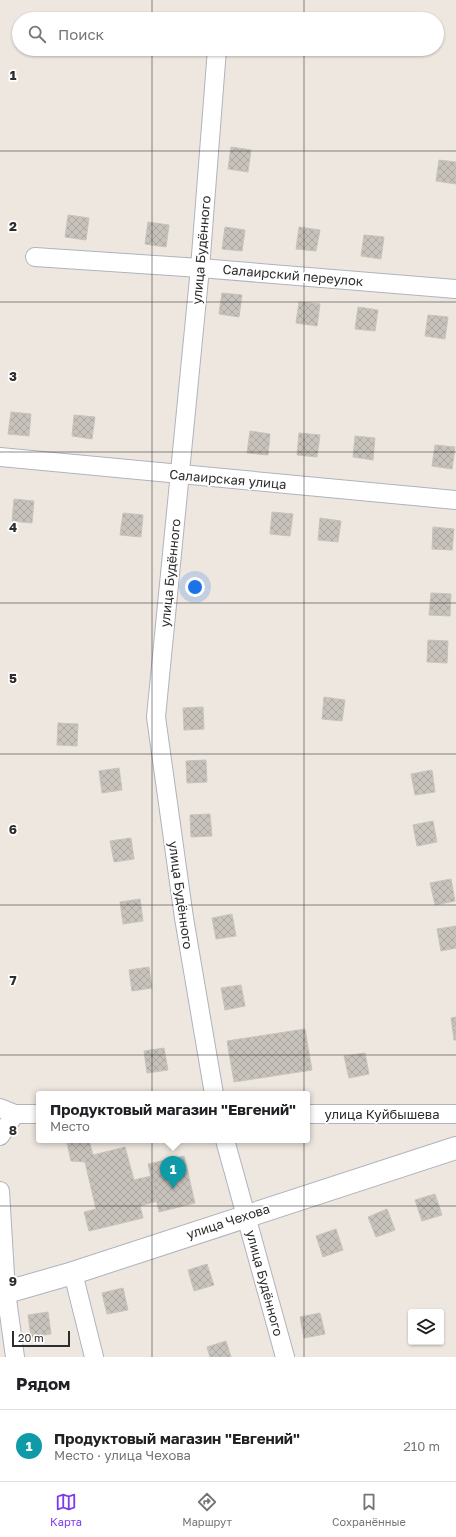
<!DOCTYPE html>
<html lang="ru">
<head>
<meta charset="utf-8">
<style>
	:root { --surface:#fff; --page:#f6f6f6; --text:#202124; --muted:#757577; --line:#e0e0e0; --accent:#7c3aed }
	body { margin:0; font-family:"Golos Text",sans-serif; background:var(--page); color:var(--text) }
	.controls { position:absolute; right:12px; bottom:12px; display:grid; overflow:hidden; border-radius:4px; box-shadow:0 1px 3px #0004 }
	.controls button { width:36px; height:36px; display:grid; place-items:center; padding:0; border:0; border-bottom:1px solid var(--line); background:var(--surface); color:var(--text); font:20px sans-serif }
	.scale { position:absolute; left:12px; bottom:10px; width:58px; box-sizing:border-box; padding-left:4px; border:2px solid #2d2d2d; border-top:0; font-size:11px; line-height:14px; white-space:nowrap; color:#2d2d2d; -webkit-text-stroke:3px #fff; paint-order:stroke }
	.you { position:absolute; left:195px; top:587px; width:14px; height:14px; margin:-10px; border:3px solid #fff; border-radius:50%; background:#1a73e8; box-shadow:0 0 0 6px #1a73e833 }
	.badge { display:grid; place-items:center; width:26px; height:26px; border-radius:50%; background:var(--accent); color:#fff; font-size:13px; font-weight:700 }
	.pin { position:absolute; translate:-50% -33px; filter:drop-shadow(0 1px 2px #0008) }
	.pin::after { content:''; position:absolute; top:21px; width:14px; height:12px; background:inherit; clip-path:polygon(0 0,100% 0,50% 100%) }
	.popup { position:absolute; left:36px; top:1091px; width:274px; height:52px; box-sizing:border-box; display:grid; place-content:center; border-radius:4px; background:var(--surface); filter:drop-shadow(0 1px 3px #0005); font-size:13px; white-space:nowrap; color:var(--muted) }
	.popup b { font-size:15px; color:var(--text) }
	.popup::after { content:''; position:absolute; left:50%; top:100%; margin-left:-8px; border:8px solid transparent; border-top-color:var(--surface) }
	.list { margin:0; padding:0; list-style:none }
	h2 { display:flex; justify-content:space-between; align-items:center; height:52px; margin:0; padding:0 16px; font-size:17px }
	h2 small { font-size:13px; font-weight:400; color:var(--muted) }
	.list li { display:grid; grid-template-columns:26px 1fr auto; gap:12px; align-items:center; box-sizing:border-box; height:72px; padding:0 16px; border-top:1px solid var(--line) }
	.list b { display:block; font-size:15px; white-space:nowrap }
	.list p { margin:0; font-size:13px; white-space:nowrap; color:var(--muted) }
	.list em { font-size:13px; font-style:normal; color:var(--muted) }
	.icon { flex:none; width:22px; height:22px; fill:none; stroke:currentColor; stroke-width:2; stroke-linecap:round; stroke-linejoin:round }
	.map { position:relative; flex:none; width:456px; height:1357px; overflow:hidden }
	.search { position:absolute; background:var(--surface); box-shadow:0 1px 3px #0004; left:12px; right:12px; top:12px; height:44px; display:flex; align-items:center; gap:10px; box-sizing:border-box; padding:0 14px; border-radius:22px; color:var(--muted); font-size:15px }
	.sheet { height:124px; background:var(--surface) }
	nav { display:flex; justify-content:space-around; align-items:center; box-sizing:border-box; height:56px; border-top:1px solid var(--line); background:var(--surface); font-size:11px; color:var(--muted) }
	nav a { display:grid; justify-items:center; gap:2px }
	nav .on { color:var(--accent) }
	.map>svg:first-child { display:block }
	.building { fill:url(#building-cross-hatch); stroke:#cac3b9 }
	.lines { fill:none; stroke-linecap:round; stroke-linejoin:round }
	.minor-casing { stroke:#b0b3bd; stroke-width:20 }
	.tertiary-casing { stroke:#b0b3bd; stroke-width:24 }
	.minor { stroke:#fff; stroke-width:18 }
	.tertiary { stroke:#fff; stroke-width:22 }
	.grid { fill:none; stroke:#2d2d2d; stroke-width:1; stroke-opacity:0.55 }
	.labels { text-anchor:middle; stroke-width:3.5; stroke-linejoin:round; paint-order:stroke }
	.street-label { font-size:13px; fill:#2d2d2d; stroke:#fff }
	.grid-label { font-size:13px; text-anchor:middle; font-weight:bold; fill:#2d2d2d; stroke:#fff; stroke-width:3.5; stroke-linejoin:round; paint-order:stroke }
</style>
</head>
<body>
<div class="map">
<svg width="456" height="1357" viewBox="0 0 456 1357">
	<defs>
		<pattern id="building-cross-hatch" width="8" height="8" patternUnits="userSpaceOnUse"><rect width="8" height="8" fill="#c7c2bb"/><path d="M0 0l8 8M0 8l8-8" fill="none" stroke="#aba7a1"/></pattern>
	</defs>
	<rect width="100%" height="100%" fill="#eee7e0"/>
	<g class="building">
		<path d="M231,147L251,150L248,172L228,169Z"/>
		<path d="M439,160L456,162V184L436,181Z"/>
		<path d="M68,215L89,218L86,240L65,237Z"/>
		<path d="M148,222L169,225L166,247L145,244Z"/>
		<path d="M225,227L245,230L242,251L222,249Z"/>
		<path d="M299,227L320,230L316,251L296,249Z"/>
		<path d="M364,235L384,237L381,259L361,256Z"/>
		<path d="M222,293L242,295L239,317L219,314Z"/>
		<path d="M299,302L320,304L317,326L296,323Z"/>
		<path d="M358,307L378,310L375,331L355,329Z"/>
		<path d="M428,315L448,317L445,339L425,336Z"/>
		<path d="M11,412L31,414L29,436L8,434Z"/>
		<path d="M74,415L95,417L92,439L72,436Z"/>
		<path d="M250,431L270,434L268,455L247,453Z"/>
		<path d="M299,433L320,435L317,457L297,455Z"/>
		<path d="M355,436L375,438L373,460L353,457Z"/>
		<path d="M435,445L455,447L452,469L432,466Z"/>
		<path d="M14,499L34,501L32,523L12,521Z"/>
		<path d="M272,512L293,514L290,536L270,534Z"/>
		<path d="M123,513L143,515L141,537L120,535Z"/>
		<path d="M320,518L341,521L338,542L318,540Z"/>
		<path d="M433,527L454,529L452,550L432,549Z"/>
		<path d="M431,593L451,594L450,616L429,615Z"/>
		<path d="M428,640L448,641L447,663L427,662Z"/>
		<path d="M324,697L345,700L342,721L322,719Z"/>
		<path d="M203,707L204,729L184,730L183,708Z"/>
		<path d="M58,723L78,724L77,746L57,745Z"/>
		<path d="M206,760L207,782L187,783L186,761Z"/>
		<path d="M119,768L122,790L102,793L99,771Z"/>
		<path d="M432,770L435,792L415,795L411,774Z"/>
		<path d="M210,814L212,836L191,837L190,815Z"/>
		<path d="M433,821L437,842L417,846L413,825Z"/>
		<path d="M131,838L134,859L114,862L110,841Z"/>
		<path d="M451,879L455,901L435,905L430,883Z"/>
		<path d="M140,899L143,921L123,924L120,902Z"/>
		<path d="M232,914L236,936L216,939L212,918Z"/>
		<path d="M456,926V948L441,951L437,929Z"/>
		<path d="M149,967L152,988L132,991L129,970Z"/>
		<path d="M241,985L245,1006L225,1010L221,988Z"/>
		<path d="M456,1017V1040H454L451,1018Z"/>
		<path d="M305,1029L312,1070L234,1082L227,1041Z"/>
		<path d="M164,1048L168,1070L147,1073L144,1051Z"/>
		<path d="M365,1053L369,1074L349,1078L344,1056Z"/>
		<path d="M77,1140H89L93,1155L125,1147L134,1180L151,1176L158,1201L140,1206L143,1218L89,1231L84,1212L96,1209L85,1162L71,1161L67,1143Z"/>
		<path d="M184,1156L195,1203L159,1212L148,1164Z"/>
		<path d="M435,1194L442,1215L422,1221L415,1200Z"/>
		<path d="M387,1209L395,1230L376,1237L368,1217Z"/>
		<path d="M336,1229L343,1250L323,1257L316,1236Z"/>
		<path d="M207,1264L214,1285L194,1291L188,1270Z"/>
		<path d="M123,1288L128,1310L107,1314L102,1293Z"/>
		<path d="M48,1312L51,1334L31,1337L28,1315Z"/>
		<path d="M320,1313L325,1334L304,1338L300,1317Z"/>
		<path d="M226,1341L231,1357H210L207,1347Z"/>
	</g>
	<g class="lines">
		<g class="minor-casing">
			<g id="minor">
				<path d="M35,257L200,268L456,289"/>
				<path d="M0,457L456,500"/>
				<path d="M214,1094L184,918L156,717L200,268L217,49"/>
				<path d="M0,1108L15,1114H39"/>
				<path d="M307,1114H456"/>
				<path d="M0,1136L15,1114"/>
				<path d="M225,1140L285,1357"/>
				<path d="M0,1191L6,1292L15,1357"/>
				<path d="M73,1273L94,1357"/>
			</g>
		</g>
		<g class="tertiary-casing">
			<path id="tertiary" d="M0,1294L73,1273L456,1148"/>
		</g>
		<use href="#minor" class="minor"/>
		<use href="#tertiary" class="tertiary"/>
	</g>
	<path class="grid" d="M152,0V19M304,0V19M152,49V1357M304,49V1357M0,151H456M0,302H456M0,452H456M0,603H456M0,754H456M0,905H456M0,1055H456M0,1206H456"/>
	<g class="labels">
		<g class="street-label">
			<text transform="translate(201 250) rotate(-85)" y="5">улица Будённого</text>
			<text transform="translate(293 275) rotate(5)" y="5">Салаирский переулок</text>
			<text transform="translate(228 479) rotate(5)" y="5">Салаирская улица</text>
			<text transform="translate(170 573) rotate(-84)" y="5">улица Будённого</text>
			<text transform="translate(181 895) rotate(82)" y="5">улица Будённого</text>
			<text x="382" y="1119">улица Куйбышева</text>
			<text transform="translate(228 1221) rotate(-18)" y="5">улица Чехова</text>
			<text transform="translate(265 1283) rotate(75)" y="5">улица Будённого</text>
		</g>
	</g>
	<g class="grid-label">
		<text x="13" y="80">1</text>
		<text x="13" y="231">2</text>
		<text x="13" y="381">3</text>
		<text x="13" y="532">4</text>
		<text x="13" y="683">5</text>
		<text x="13" y="834">6</text>
		<text x="13" y="985">7</text>
		<text x="13" y="1135">8</text>
		<text x="13" y="1286">9</text>
	</g>
</svg>
<div class="controls">
<button><svg class="icon" aria-label="layers" viewBox="0 0 24 24"><path d="M12 4l9 5-9 5-9-5zM3 14l9 5 9-5"/></svg></button>
</div>
<div class="scale">20 m</div>
<div class="you"></div>
<div class="pin badge" style="left:173px;top:1189px;background:#0f9aa8">1</div>
<div class="popup"><b>Продуктовый магазин &quot;Евгений&quot;</b>Место</div>
<div class="search"><svg class="icon" aria-label="search" viewBox="0 0 24 24"><circle cx="10" cy="10" r="6"/><path d="M15 15l6 6"/></svg>Поиск</div>
</div>
<section class="sheet">
<h2>Рядом<small></small></h2>
<ul class="list">
<li><span class="badge" style="background:#0f9aa8">1</span><div><b>Продуктовый магазин &quot;Евгений&quot;</b><p>Место · улица Чехова</p></div><em>210 m</em></li>
</ul>
</section>
<nav>
<a class="on"><svg class="icon" aria-label="map" viewBox="0 0 24 24"><path d="M3 6l6-2 6 2 6-2v14l-6 2-6-2-6 2zM9 4v14M15 6v14"/></svg>Карта</a>
<a><svg class="icon" aria-label="directions" viewBox="0 0 24 24"><path d="M12 3l9 9-9 9-9-9zM9 14v-3h6M13 9l2 2-2 2"/></svg>Маршрут</a>
<a><svg class="icon" aria-label="saved" viewBox="0 0 24 24"><path d="M7 4h10v16l-5-4-5 4z"/></svg>Сохранённые</a>
</nav>
</body>
</html>
